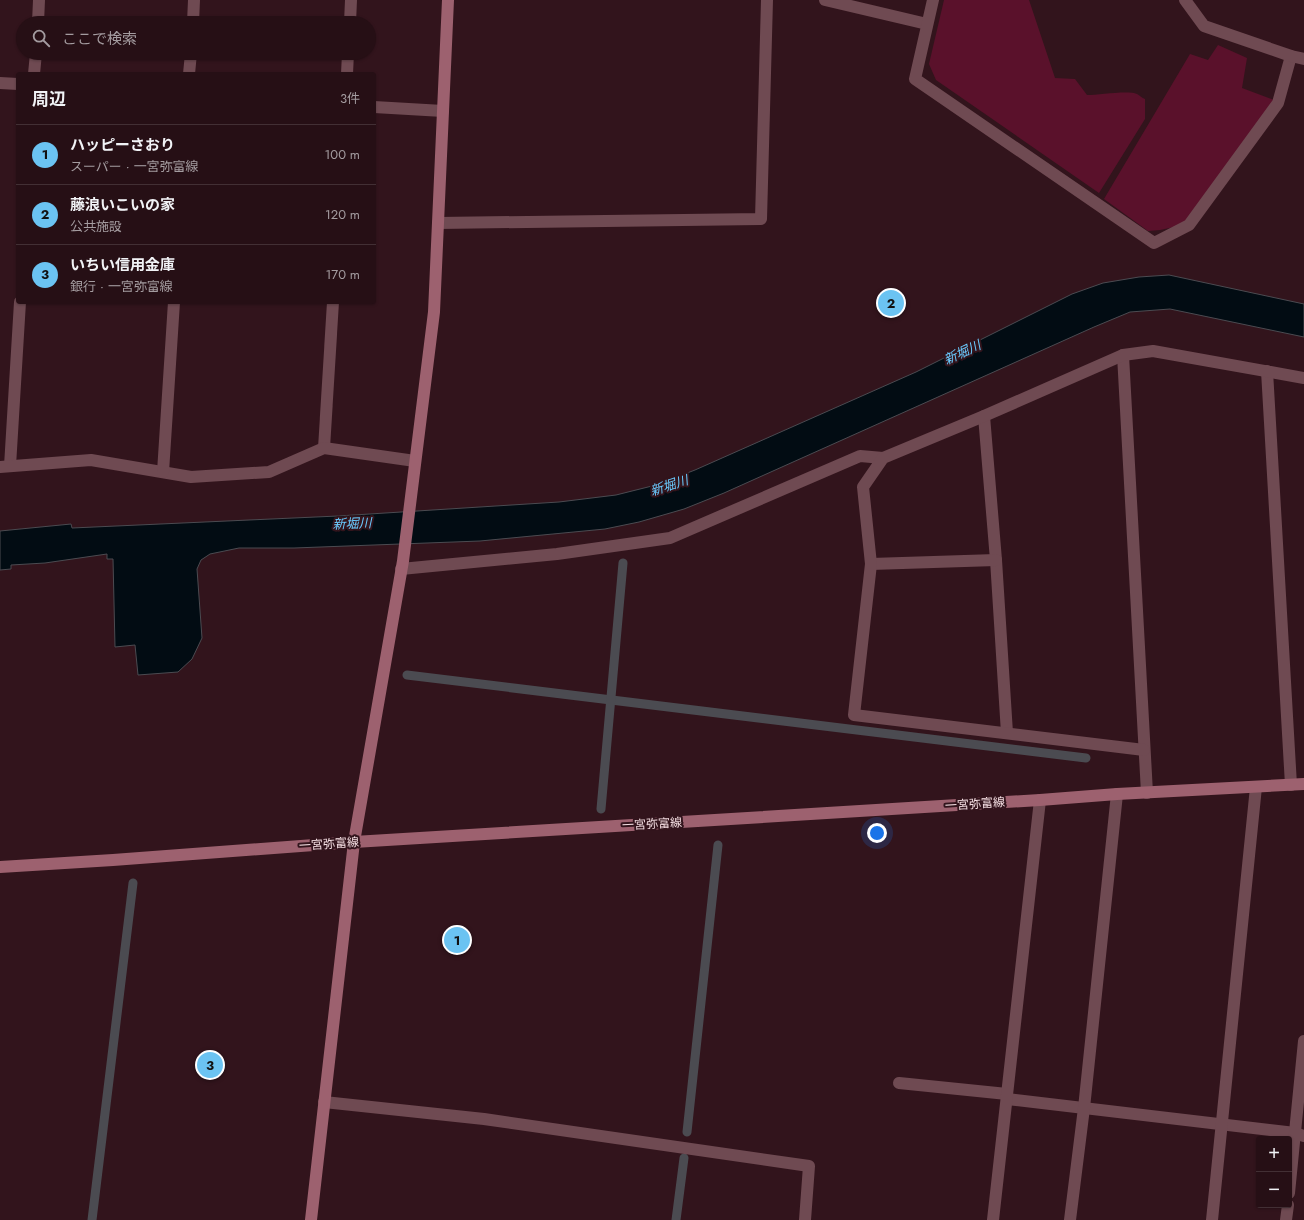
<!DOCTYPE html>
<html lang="ja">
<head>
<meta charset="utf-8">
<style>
	:root { --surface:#260f15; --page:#321d22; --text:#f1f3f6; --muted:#a49ca0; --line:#422f34; --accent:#6bc3f2 }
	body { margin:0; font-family:Jost,"Noto Sans JP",sans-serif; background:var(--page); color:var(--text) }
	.controls { position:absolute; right:12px; bottom:12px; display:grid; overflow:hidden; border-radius:4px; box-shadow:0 1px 3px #0004 }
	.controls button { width:36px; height:36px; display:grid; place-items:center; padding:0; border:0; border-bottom:1px solid var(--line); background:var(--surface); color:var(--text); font:20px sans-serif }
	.you { position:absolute; left:877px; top:833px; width:14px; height:14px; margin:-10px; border:3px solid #fff; border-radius:50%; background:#1a73e8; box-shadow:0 0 0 6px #1a73e833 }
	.badge { display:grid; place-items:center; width:26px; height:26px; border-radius:50%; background:var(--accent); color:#111; font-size:13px; font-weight:700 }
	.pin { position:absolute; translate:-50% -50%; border:2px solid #fff; box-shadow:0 1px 4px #0006 }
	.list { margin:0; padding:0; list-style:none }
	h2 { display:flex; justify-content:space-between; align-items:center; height:52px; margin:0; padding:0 16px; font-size:17px }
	h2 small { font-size:13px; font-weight:400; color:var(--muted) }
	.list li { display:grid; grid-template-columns:26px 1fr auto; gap:12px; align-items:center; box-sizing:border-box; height:60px; padding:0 16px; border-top:1px solid var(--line) }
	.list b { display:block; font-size:15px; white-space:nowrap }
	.list p { margin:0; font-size:13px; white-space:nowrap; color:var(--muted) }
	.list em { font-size:13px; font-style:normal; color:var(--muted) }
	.icon { flex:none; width:22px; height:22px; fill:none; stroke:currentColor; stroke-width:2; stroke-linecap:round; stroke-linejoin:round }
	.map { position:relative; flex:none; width:1304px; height:1220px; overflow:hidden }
	.search { position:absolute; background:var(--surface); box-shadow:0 1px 3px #0004; left:16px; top:16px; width:360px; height:44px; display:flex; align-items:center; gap:10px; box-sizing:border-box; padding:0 14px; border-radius:22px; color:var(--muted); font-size:15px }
	.panel { position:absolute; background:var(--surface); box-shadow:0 1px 3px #0004; left:16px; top:72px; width:360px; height:232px; border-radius:4px }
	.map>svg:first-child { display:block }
	.green { fill:#5a112b }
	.water { fill:#020c13; stroke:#4b4b51 }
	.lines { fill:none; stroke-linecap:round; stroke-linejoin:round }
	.stream { stroke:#4b4b51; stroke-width:9 }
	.lane { stroke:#6f4a52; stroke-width:12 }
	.street { stroke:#6f4a52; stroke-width:12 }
	.secondary { stroke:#9d616f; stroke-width:12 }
	.labels { text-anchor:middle; stroke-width:4; stroke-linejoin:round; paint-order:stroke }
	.street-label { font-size:12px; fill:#f4dee2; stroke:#32141c }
	.water-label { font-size:13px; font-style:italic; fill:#6acbff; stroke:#32141c }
</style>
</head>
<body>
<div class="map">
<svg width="1304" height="1220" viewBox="0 0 1304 1220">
	<rect width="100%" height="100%" fill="#32141c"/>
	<g class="green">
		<path d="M944,0H1029L1055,78L1075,79L1087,95C1099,95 1128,90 1137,94C1139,95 1142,98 1145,99V119L1099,193L936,80L929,64Z"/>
		<path d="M1218,45L1247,58L1242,88L1274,100L1189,219L1179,226L1160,230L1148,231L1104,199L1190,54L1208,60Z"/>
	</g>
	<path class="water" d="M1169,275L1304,304V337L1170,309L1130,312L1094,327L724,493L684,509L639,522L605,529L480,541L294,548H239L210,554L201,560L197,569L202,638L192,659L178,672L138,675L135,645L115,647L113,559H107V554L45,563L11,565V569L0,570V531L71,524L72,528L338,516L559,502L616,495L656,485L695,470L916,372L1072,294L1103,283L1139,277Z"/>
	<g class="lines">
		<g class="stream">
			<path d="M407,675L1086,758"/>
			<path d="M601,809L623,563"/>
			<path d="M687,1132L718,845"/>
			<path d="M92,1220L133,883"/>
			<path d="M676,1220L684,1158"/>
		</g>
		<path class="lane" d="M899,1083L1007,1094"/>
		<g class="street">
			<path d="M825,0L927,24"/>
			<path d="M933,0L915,79L1154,243L1189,225L1278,103L1291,56"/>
			<path d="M1185,0L1204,26L1291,56L1304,59"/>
			<path d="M38,23L39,0"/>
			<path d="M193,23L194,0"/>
			<path d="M350,23L351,0"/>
			<path d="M34,74L36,53"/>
			<path d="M189,74L191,53"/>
			<path d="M347,74L348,53"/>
			<path d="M0,83L18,84"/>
			<path d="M374,107L443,111"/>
			<path d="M438,223L761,219L767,0"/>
			<path d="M1123,355L1147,793"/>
			<path d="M1267,371L1291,785"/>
			<path d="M984,416L996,560L1007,733"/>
			<path d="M324,448L333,302"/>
			<path d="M10,466L20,302"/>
			<path d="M0,467L91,460L191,477L269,472L324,448L415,461"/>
			<path d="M163,472L174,302"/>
			<path d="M871,564L996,560"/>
			<path d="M401,569L557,554L670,538L860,456L883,458"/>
			<path d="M1144,750L854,715L871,564L863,487L883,458L984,416L1123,355L1153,351L1304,378"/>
			<path d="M1007,1099L1295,1133L1304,1136"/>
			<path d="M324,1102L484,1119L809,1166L805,1220"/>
			<path d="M1289,1193L1304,1041"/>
			<path d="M993,1220L1040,800"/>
			<path d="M1070,1220L1084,1108L1117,794"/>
			<path d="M1212,1220L1256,787"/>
			<path d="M1286,1220L1288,1205"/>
		</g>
		<g class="secondary">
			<path d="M0,867L113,860L354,842L1040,800L1117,794L1304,784"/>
			<path d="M311,1220L354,842L403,561L434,312L448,0"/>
		</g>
	</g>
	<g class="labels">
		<g class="street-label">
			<text transform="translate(975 804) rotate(-4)" y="4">一宮弥富線</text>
			<text transform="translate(652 824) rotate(-3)" y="4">一宮弥富線</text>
			<text transform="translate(329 844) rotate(-4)" y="4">一宮弥富線</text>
		</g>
		<g class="water-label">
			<text transform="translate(962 352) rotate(-25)" y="5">新堀川</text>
			<text transform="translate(669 485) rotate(-18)" y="5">新堀川</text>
			<text transform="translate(352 523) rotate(-2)" y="5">新堀川</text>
		</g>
	</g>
</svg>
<div class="controls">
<button>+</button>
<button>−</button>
</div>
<div class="you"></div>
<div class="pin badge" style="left:457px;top:940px">1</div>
<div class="pin badge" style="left:891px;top:303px">2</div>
<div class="pin badge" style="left:210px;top:1065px">3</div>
<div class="search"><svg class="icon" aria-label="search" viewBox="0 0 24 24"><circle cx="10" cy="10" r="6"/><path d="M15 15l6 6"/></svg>ここで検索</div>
<section class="panel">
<h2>周辺<small>3件</small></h2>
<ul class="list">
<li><span class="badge">1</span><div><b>ハッピーさおり</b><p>スーパー · 一宮弥富線</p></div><em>100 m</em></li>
<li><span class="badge">2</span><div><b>藤浪いこいの家</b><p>公共施設</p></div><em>120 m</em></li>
<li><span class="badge">3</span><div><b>いちい信用金庫</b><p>銀行 · 一宮弥富線</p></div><em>170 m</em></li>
</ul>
</section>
</div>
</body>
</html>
